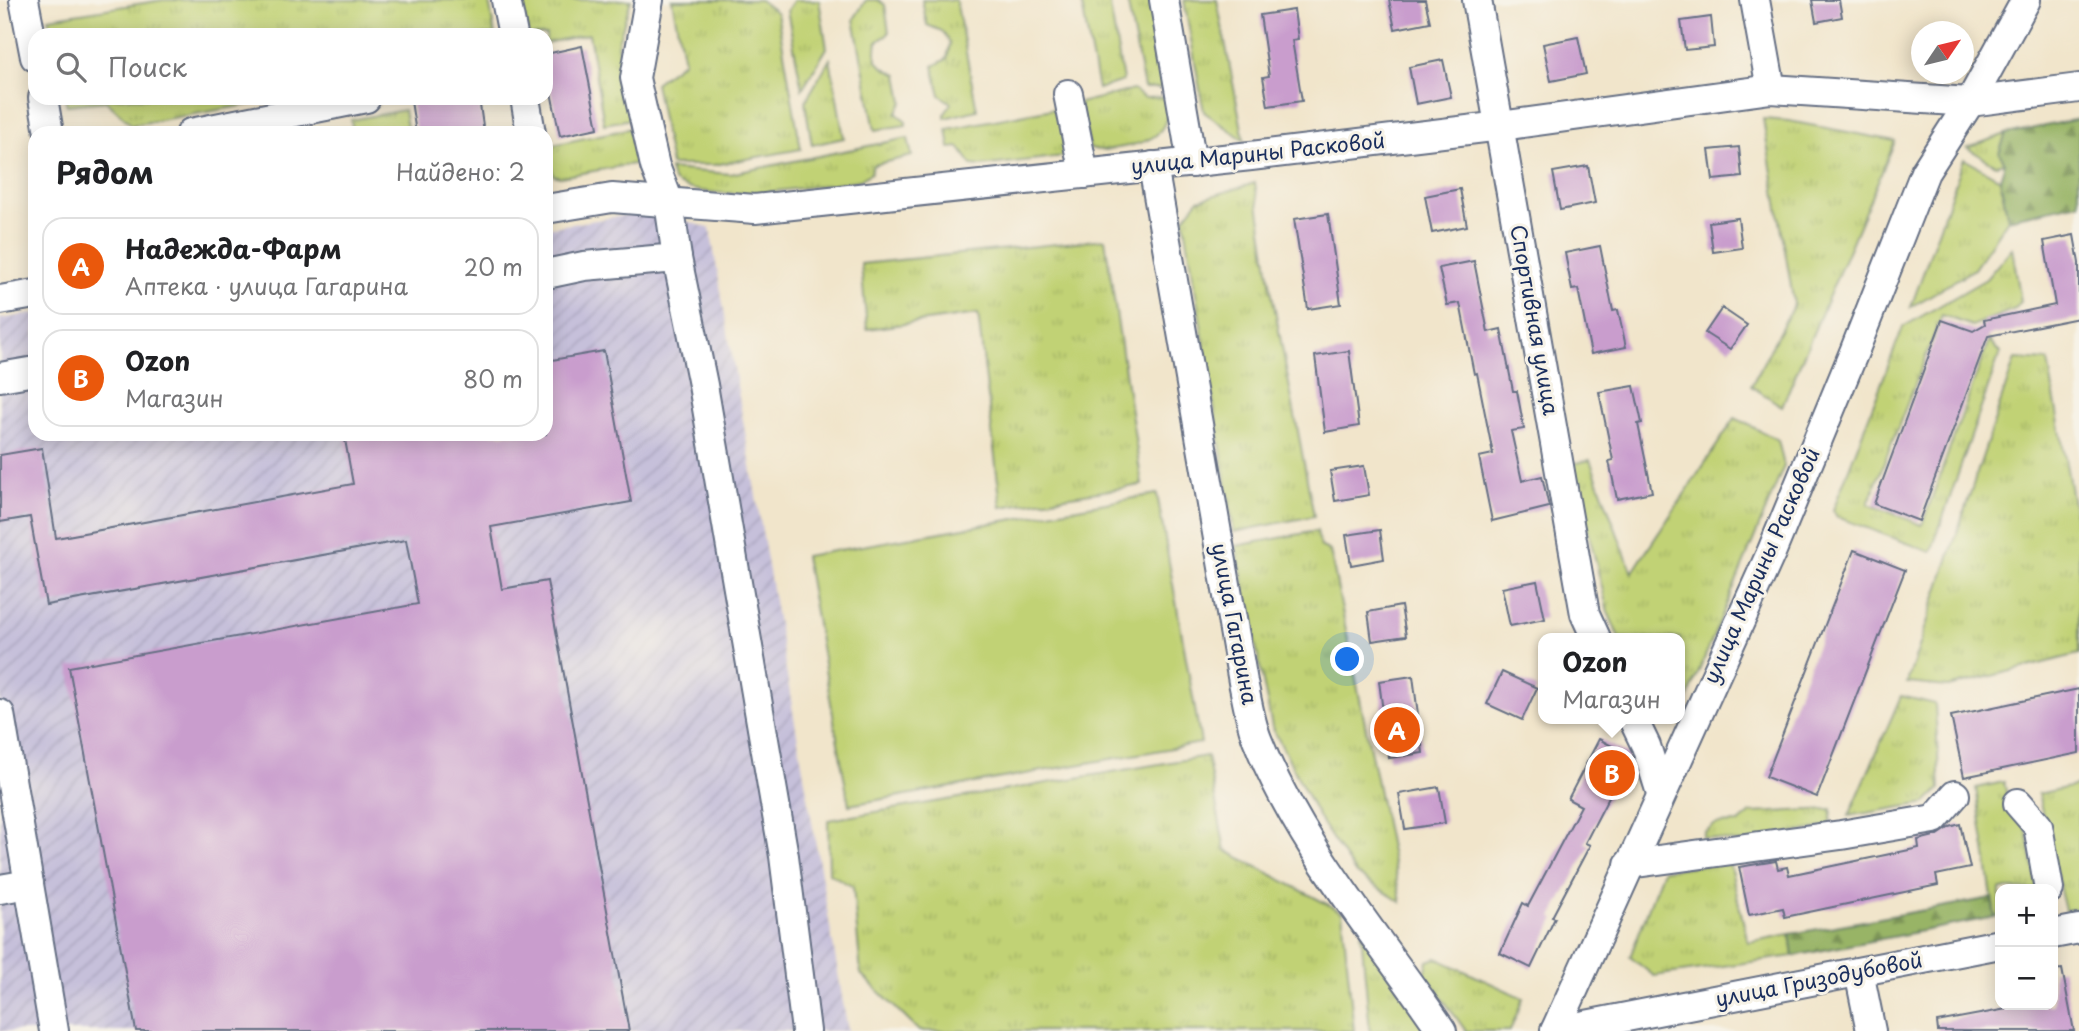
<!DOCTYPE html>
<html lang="ru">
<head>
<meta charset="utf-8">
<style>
	:root { --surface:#fff; --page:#f2f2f2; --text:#202124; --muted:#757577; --line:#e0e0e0; --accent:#ea580c }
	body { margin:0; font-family:"Playpen Sans",sans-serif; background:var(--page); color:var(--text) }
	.controls { position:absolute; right:21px; bottom:21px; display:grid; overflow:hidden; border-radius:14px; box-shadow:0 4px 18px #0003 }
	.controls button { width:63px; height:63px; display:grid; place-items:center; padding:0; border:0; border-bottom:2px solid var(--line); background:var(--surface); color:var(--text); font:35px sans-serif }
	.compass { position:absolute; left:1911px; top:21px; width:63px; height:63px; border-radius:50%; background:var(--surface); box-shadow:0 4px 18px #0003; rotate:55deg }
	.you { position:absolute; left:1348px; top:660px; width:24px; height:24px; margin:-18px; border:5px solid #fff; border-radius:50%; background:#1a73e8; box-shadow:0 0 0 10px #1a73e833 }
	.badge { display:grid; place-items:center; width:46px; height:46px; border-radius:50%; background:var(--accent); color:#fff; font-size:23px; font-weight:700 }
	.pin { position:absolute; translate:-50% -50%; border:4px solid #fff; box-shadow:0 2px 7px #0006 }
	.popup { position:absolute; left:1538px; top:633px; width:147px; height:91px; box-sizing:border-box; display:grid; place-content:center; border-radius:14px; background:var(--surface); filter:drop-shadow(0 2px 5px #0005); font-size:23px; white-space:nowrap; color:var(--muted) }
	.popup b { font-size:26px; color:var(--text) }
	.popup::after { content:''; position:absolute; left:50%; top:100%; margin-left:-14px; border:14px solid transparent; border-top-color:var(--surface) }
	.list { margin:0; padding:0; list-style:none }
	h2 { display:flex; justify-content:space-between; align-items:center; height:91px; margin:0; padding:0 28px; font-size:30px }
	h2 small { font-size:23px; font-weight:400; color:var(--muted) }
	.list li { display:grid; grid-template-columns:46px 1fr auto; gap:21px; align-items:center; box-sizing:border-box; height:98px; margin:0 14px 14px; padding:0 14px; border:2px solid var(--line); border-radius:21px }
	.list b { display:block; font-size:26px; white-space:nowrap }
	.list p { margin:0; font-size:23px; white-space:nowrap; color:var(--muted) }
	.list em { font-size:23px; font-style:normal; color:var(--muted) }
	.icon { flex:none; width:38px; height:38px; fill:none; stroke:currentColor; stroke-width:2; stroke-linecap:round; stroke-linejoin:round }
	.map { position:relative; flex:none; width:2079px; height:1031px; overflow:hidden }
	.search { position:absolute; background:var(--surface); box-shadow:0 4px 18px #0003; left:28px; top:28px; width:525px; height:77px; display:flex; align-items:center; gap:18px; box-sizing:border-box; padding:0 24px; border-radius:21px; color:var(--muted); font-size:26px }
	.panel { position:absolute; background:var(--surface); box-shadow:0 4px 18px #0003; left:28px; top:126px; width:525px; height:315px; border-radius:21px }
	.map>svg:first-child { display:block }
	.industrial { fill:url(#industrial-furrows) }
	.grass { fill:url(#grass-tufts); stroke:#6e8069; stroke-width:2 }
	.forest { fill:url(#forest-firs); stroke:#5a7262; stroke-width:2 }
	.park { fill:#c1d274; stroke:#6e8069; stroke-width:2 }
	.building { fill:#c99dcd }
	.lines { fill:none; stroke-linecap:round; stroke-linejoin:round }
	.minor-casing { stroke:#666f84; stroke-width:32 }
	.minor { stroke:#fff; stroke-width:28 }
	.labels { text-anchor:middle; stroke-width:6; stroke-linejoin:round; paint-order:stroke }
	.street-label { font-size:21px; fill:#1b2f5e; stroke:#f7f3e8 }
</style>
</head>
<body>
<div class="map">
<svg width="2079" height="1031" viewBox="0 0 2079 1031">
	<defs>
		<pattern id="industrial-furrows" width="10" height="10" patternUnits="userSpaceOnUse" patternTransform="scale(1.75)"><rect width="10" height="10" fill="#c6c0da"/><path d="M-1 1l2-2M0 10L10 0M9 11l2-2" fill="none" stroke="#aaa5be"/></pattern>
		<pattern id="grass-tufts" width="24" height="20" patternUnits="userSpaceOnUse" patternTransform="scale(1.75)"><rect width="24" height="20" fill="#c1d274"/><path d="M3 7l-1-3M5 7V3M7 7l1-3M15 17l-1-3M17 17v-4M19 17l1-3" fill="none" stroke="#a5b567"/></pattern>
		<pattern id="forest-firs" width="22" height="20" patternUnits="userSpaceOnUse" patternTransform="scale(1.75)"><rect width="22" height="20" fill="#98b466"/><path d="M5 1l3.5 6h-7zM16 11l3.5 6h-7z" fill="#7b9357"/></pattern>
	</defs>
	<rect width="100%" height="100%" fill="#f7f3e8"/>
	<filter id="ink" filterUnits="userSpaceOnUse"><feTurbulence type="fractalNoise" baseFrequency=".0143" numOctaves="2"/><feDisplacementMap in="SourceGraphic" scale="14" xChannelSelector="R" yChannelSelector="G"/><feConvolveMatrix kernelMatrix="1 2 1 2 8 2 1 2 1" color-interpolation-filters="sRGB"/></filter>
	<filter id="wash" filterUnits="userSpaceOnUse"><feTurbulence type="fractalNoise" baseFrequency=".00686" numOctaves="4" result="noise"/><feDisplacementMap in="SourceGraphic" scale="28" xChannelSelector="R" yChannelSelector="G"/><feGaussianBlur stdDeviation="1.57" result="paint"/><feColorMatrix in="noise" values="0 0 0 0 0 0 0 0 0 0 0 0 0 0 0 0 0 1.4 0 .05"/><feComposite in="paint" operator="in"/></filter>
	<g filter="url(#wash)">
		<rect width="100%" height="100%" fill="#f1e5cb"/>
		<path class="industrial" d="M651,211L710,228L848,1031H0V319L35,313V434H546V228Z"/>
		<g class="grass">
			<path d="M163,0H489L495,35H52L49,18Z"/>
			<path d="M522,0H631L617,45L631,119L604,124L589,34L546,43V35H528Z"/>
			<path d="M672,0H760L777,13L801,149L714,165H671L655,83L684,61Z"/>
			<path d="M794,0H819L827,48L802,89L787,10Z"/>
			<path d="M866,0H878L885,5L889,33L877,42C873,64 879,66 898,75L903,102L896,113L906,121V125L875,130L854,19Z"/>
			<path d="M922,0H956L977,110L945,118V114L951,103L940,95L933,66L947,59L950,43L942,31L927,25Z"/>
			<path d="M1081,0H1109L1123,81L1098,89Z"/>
			<path d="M1127,0H1150L1167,88H1144Z"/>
			<path d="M1184,0H1217L1244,140L1204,112Z"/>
			<path d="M830,59L844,138L812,145L805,102Z"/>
			<path d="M1133,90L1145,98L1171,97C1167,132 1157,141 1123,147C1111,149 1102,152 1090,148L1079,103Z"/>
			<path d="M65,98H286L132,125L106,101L67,105Z"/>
			<path d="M1063,107L1070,148L1064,156L981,166L972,165L959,147L950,148L947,129Z"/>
			<path d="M404,110L408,133H353L351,120Z"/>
			<path d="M1763,119L1789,121L1895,141L1782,406L1751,386L1794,304Z"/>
			<path d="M632,128L639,163L560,177L553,175L548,146Z"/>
			<path d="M2006,134L1999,153L2005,163L1996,165L1967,148Z"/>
			<path d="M908,138L912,156L873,165L871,173L860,180C816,186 708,206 673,181L670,169L730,174Z"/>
			<path d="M1964,159L2000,179L2008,219L1974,269L1911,307Z"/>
			<path d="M1255,183L1271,289L1314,516L1234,532L1184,218L1198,200Z"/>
			<path d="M1105,239L1142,485L1001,507L978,314L867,329L861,264Z"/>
			<path d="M2012,248L2021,301L2015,309L1972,326L1942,315L1868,504L1922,525L1989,340L2000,353L1931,552L1837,517L1833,510L1903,327L1986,279Z"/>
			<path d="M2015,359L2048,361L2079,538V654L1948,687L1907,683Z"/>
			<path d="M1735,418L1778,440L1784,466L1680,717V638H1619L1608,612L1572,464L1590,460L1632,573Z"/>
			<path d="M1317,531L1320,546L1330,551L1401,902L1356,874L1321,822L1272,727L1236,546Z"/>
			<path d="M1901,696L1935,704L1940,789L1926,803L1849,816Z"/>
			<path d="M1207,756L1225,850L1342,912L1354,1031H919L861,974L853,887L829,873L828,820Z"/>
			<path d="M2004,782L2012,816L2026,826L2037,889H2000V916L1995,917L1976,788Z"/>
			<path d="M2079,785V908L2065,911L2038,794Z"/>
			<path d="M1832,809L1830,826L1743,843L1702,837L1704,832L1716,824L1739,823L1751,813Z"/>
			<path d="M1729,862L1748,942L1790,934L1793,956L1654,976L1630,957L1663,870Z"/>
			<path d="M1361,932L1428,1031H1370Z"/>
			<path d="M1436,958L1523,998L1510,1031H1466L1425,974L1428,961Z"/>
		</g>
		<g class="forest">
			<path d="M2079,119V203L2008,219L2000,179L2005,163L1999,153L2006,134Z"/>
			<path d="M1992,898L1995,917L1793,956L1790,934Z"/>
		</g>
		<path class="park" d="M1157,494L1201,743L849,805L805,556Z"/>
		<g id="blocks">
			<g class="building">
				<path d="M1389,0H1425L1430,22L1395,29Z"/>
				<path d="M1812,0H1839L1842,17L1816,22Z"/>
				<path d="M1294,10L1298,39L1292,40L1302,101L1268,106L1263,77L1269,76L1260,15Z"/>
				<path d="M1711,17L1714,47L1685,50L1681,21Z"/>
				<path d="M1578,37L1586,74L1551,81L1543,44Z"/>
				<path d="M582,46L598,128L560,136L546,68V54Z"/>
				<path d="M1443,60L1451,97L1416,104L1409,67Z"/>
				<path d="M429,98H479L484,133H416L411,101Z"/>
				<path d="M1739,147L1742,177L1713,180L1709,150Z"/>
				<path d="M1588,166L1595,203L1560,210L1553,172Z"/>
				<path d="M1460,189L1467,226L1432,233L1425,196Z"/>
				<path d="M1328,214L1341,304L1308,309L1294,219Z"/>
				<path d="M1738,218L1742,248L1713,252L1709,222Z"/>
				<path d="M2074,235L2079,263V318L1988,336L1919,521L1874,504L1942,320L1973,331L1985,324L1984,320L2055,305L2044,241Z"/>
				<path d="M1600,246L1613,311L1618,310L1626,347L1591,354L1578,289L1572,290L1565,253Z"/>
				<path d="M1474,261L1488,332L1501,329L1513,391H1517L1524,429L1511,431L1522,481L1542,476L1549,507L1492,521L1479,457L1493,454L1477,373L1474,374L1460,303L1447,305L1439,268Z"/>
				<path d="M1722,308L1747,325L1730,349L1705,333Z"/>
				<path d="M604,351L631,502L491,527L502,589L547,581L629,1031H136L69,667L418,604L406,540L46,605L30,517L0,522V455L42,448L56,538L353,484L344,434H546V361Z"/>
				<path d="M1349,351L1359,426L1325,432L1315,356Z"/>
				<path d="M1634,386L1642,423L1638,424L1652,492L1617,499L1609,461L1613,460L1599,392Z"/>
				<path d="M1364,466L1369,495L1335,501L1330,471Z"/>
				<path d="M1380,530L1384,559L1351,565L1346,535Z"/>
				<path d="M1854,550L1905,570L1817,797L1766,777Z"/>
				<path d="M1537,581L1545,619L1510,626L1502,588Z"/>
				<path d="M1401,606L1406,636L1372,641L1368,612Z"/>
				<path d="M1502,672L1537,688L1522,720L1487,704Z"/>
				<path d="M1413,676L1423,753L1389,758L1379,681Z"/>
				<path d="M2079,689V753L1964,777L1951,716Z"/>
				<path d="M1599,739L1630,756L1585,843L1590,845L1552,917L1555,918L1531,968L1500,953L1523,903L1528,906L1581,806L1568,799Z"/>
				<path d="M1439,787L1445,823L1405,829L1399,794Z"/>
				<path d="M1960,824L1970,868L1936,875L1938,885L1785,917L1783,908L1749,915L1739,867L1776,861L1778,869L1787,867L1789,875L1919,848L1918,840L1938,835L1950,827Z"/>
				<path d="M2062,969L2074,1031H1938L1937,1022L2028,1005H2053V970Z"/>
			</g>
		</g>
	</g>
	<g filter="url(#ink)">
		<use href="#blocks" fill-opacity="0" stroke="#666f84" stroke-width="2"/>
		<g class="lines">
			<g class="minor-casing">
				<g id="minor">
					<path d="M24,0L35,57"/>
					<path d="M506,0L513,35"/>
					<path d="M1164,0L1192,163"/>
					<path d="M1477,0L1585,614L1596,638"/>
					<path d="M1755,0L1771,89"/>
					<path d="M1068,94L1084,174"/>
					<path d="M43,98L49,133"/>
					<path d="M525,98L531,133"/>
					<path d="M191,133L366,98"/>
					<path d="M1153,166L1243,682C1247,700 1250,721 1257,739C1299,846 1378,936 1442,1031"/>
					<path d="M546,209L612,198L755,209L1251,156L1501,126L1771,89L1970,102L2079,88"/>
					<path d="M677,258L703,385L784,856L806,1031"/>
					<path d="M546,274L584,266L677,258L669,202L655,166L635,78L649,0"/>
					<path d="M0,300L35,294"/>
					<path d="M0,377L35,371"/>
					<path d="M0,714L54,1031"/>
					<path d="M1633,719L1646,746L1661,793"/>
					<path d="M2018,803L2038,826L2049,889"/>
					<path d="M1629,864L1841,835L1934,819L1955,795"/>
					<path d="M0,889L29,884"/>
					<path d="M2053,934L2079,929"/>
					<path d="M1859,972L1871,1031"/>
					<path d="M1555,1031L1771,553L1854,352L1925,172L1970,102L2026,0"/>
					<path d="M1555,1031L2000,944"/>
				</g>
			</g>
			<use href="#minor" class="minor"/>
		</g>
	</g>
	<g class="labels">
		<g class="street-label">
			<text transform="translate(1258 154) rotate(-6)" y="7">улица Марины Расковой</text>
			<text transform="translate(1534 320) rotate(80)" y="7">Спортивная улица</text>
			<text transform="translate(1762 566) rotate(-66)" y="7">улица Марины Расковой</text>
			<text transform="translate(1234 624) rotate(79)" y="7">улица Гагарина</text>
			<text transform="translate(1819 980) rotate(-11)" y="7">улица Гризодубовой</text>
		</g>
	</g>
</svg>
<div class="controls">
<button>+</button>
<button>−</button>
</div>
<svg class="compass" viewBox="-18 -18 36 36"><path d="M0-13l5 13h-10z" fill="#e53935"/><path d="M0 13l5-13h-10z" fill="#757577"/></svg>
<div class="you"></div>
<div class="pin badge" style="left:1397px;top:730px">A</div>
<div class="pin badge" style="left:1612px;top:773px">B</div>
<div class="popup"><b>Ozon</b>Магазин</div>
<div class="search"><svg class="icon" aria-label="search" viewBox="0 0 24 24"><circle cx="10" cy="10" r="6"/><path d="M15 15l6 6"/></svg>Поиск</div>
<section class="panel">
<h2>Рядом<small>Найдено: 2</small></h2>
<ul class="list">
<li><span class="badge">A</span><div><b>Надежда-Фарм</b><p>Аптека · улица Гагарина</p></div><em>20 m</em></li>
<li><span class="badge">B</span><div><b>Ozon</b><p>Магазин</p></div><em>80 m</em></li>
</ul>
</section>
</div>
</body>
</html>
